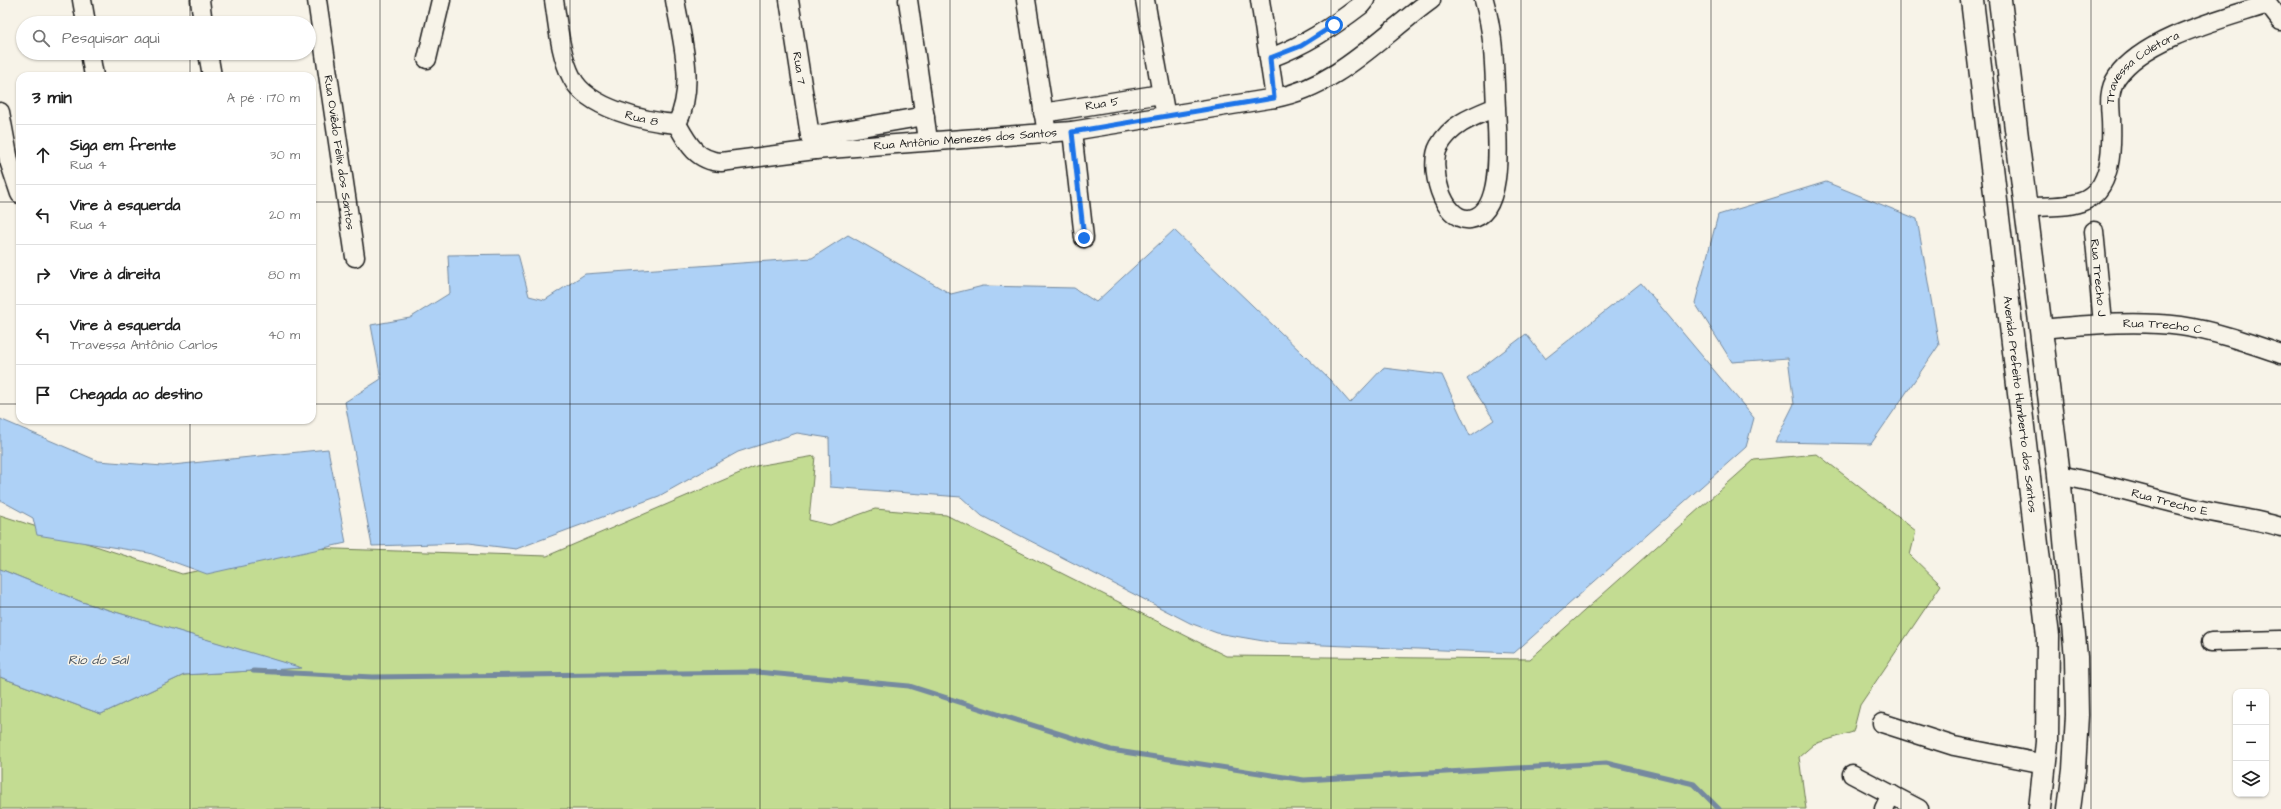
<!DOCTYPE html>
<html lang="pt">
<head>
<meta charset="utf-8">
<style>
	:root { --surface:#fff; --page:#f6f6f6; --text:#222; --muted:#767676; --line:#e0e0e0 }
	body { margin:0; font-family:"Architects Daughter",sans-serif; background:var(--page); color:var(--text) }
	.controls { position:absolute; right:12px; bottom:12px; display:grid; overflow:hidden; border-radius:8px; box-shadow:0 1px 3px #0004 }
	.controls button { width:36px; height:36px; display:grid; place-items:center; padding:0; border:0; border-bottom:1px solid var(--line); background:var(--surface); color:var(--text); font:20px sans-serif }
	.stop { position:absolute; width:12px; height:12px; margin:-9px; border:3px solid #1a73e8; border-radius:50%; background:#fff }
	.stop.end { background:#1a73e8; border-color:#fff; box-shadow:0 1px 4px #0008 }
	.list { margin:0; padding:0; list-style:none }
	h2 { display:flex; justify-content:space-between; align-items:center; height:52px; margin:0; padding:0 16px; font-size:17px }
	h2 small { font-size:13px; font-weight:400; color:var(--muted) }
	.list li { display:grid; grid-template-columns:26px 1fr auto; gap:12px; align-items:center; box-sizing:border-box; height:60px; padding:0 16px; border-top:1px solid var(--line) }
	.list b { display:block; font-size:15px; white-space:nowrap }
	.list p { margin:0; font-size:13px; white-space:nowrap; color:var(--muted) }
	.list em { font-size:13px; font-style:normal; color:var(--muted) }
	.icon { flex:none; width:22px; height:22px; fill:none; stroke:currentColor; stroke-width:2; stroke-linecap:round; stroke-linejoin:round }
	.map { position:relative; flex:none; width:2281px; height:809px; overflow:hidden }
	.search { position:absolute; background:var(--surface); box-shadow:0 1px 3px #0004; left:16px; top:16px; width:300px; height:44px; display:flex; align-items:center; gap:10px; box-sizing:border-box; padding:0 14px; border-radius:22px; color:var(--muted); font-size:15px }
	.panel { position:absolute; background:var(--surface); box-shadow:0 1px 3px #0004; left:16px; top:72px; width:300px; height:352px; border-radius:12px }
	.map>svg:first-child { display:block }
	.green { fill:#c3dc92; stroke:#707c57 }
	.water { fill:#aed1f6; stroke:#74899f }
	.lines { fill:none; stroke-linecap:round; stroke-linejoin:round }
	.stream { stroke:#74899f; stroke-width:5 }
	.minor-casing { stroke:#1c1c1c; stroke-width:21 }
	.tertiary-casing { stroke:#1c1c1c; stroke-width:25 }
	.minor { stroke:#f7f3e8; stroke-width:18 }
	.tertiary { stroke:#f7f3e8; stroke-width:22 }
	.route { stroke:#1a73e8; stroke-width:5 }
	.grid { fill:none; stroke:#1c1c1c; stroke-width:1; stroke-opacity:0.55 }
	.labels { text-anchor:middle; stroke-width:3; stroke-linejoin:round; paint-order:stroke }
	.street-label { font-size:12px; fill:#1c1c1c; stroke:#f7f3e8 }
	.water-label { font-size:13px; font-style:italic; fill:#48525d; stroke:#f7f3e8 }
</style>
</head>
<body>
<div class="map">
<svg width="2281" height="809" viewBox="0 0 2281 809">
	<rect width="100%" height="100%" fill="#f7f3e8"/>
	<filter id="ink" filterUnits="userSpaceOnUse"><feTurbulence type="fractalNoise" baseFrequency=".025" numOctaves="2"/><feDisplacementMap in="SourceGraphic" scale="8" xChannelSelector="R" yChannelSelector="G"/><feConvolveMatrix kernelMatrix="1 2 1 2 8 2 1 2 1" color-interpolation-filters="sRGB"/></filter>
	<g filter="url(#ink)">
		<path class="green" d="M1817,454L1916,531L1910,555L1941,585L1860,705L1853,732L1814,744L1799,757L1806,809H0V677L101,714L184,675L300,668L82,602L0,569V515L182,574L307,548L547,556L756,466L815,456L809,520L830,525L875,509L946,515L1226,656L1530,659L1754,460Z"/>
		<g class="water">
			<path d="M1826,182L1917,219L1939,345L1871,444L1775,442L1794,404L1788,358L1732,362L1695,303L1718,215Z"/>
			<path d="M1174,230L1330,380L1350,403L1383,368L1442,375L1470,436L1494,420L1467,379L1526,334L1545,359L1641,283L1754,418L1746,447L1514,653L1275,643L1217,633L1190,623L982,516L961,497L830,487L829,438L797,433L738,452L659,496L516,549L468,543L372,546L345,402L381,379L371,325L410,318L450,293L448,255L518,254L529,296L545,300L585,274L812,258L848,235L951,294L983,286L1074,288L1096,302Z"/>
			<path d="M0,419L98,461L163,466L328,449L346,543L207,574L149,553L37,535L33,518L0,500Z"/>
			<path d="M0,569L82,602L302,668L184,675L101,714L0,677Z"/>
		</g>
		<g class="lines">
			<path class="stream" d="M253,671L373,677L756,672L909,686L1111,750L1304,780L1606,763L1694,784L1719,809"/>
			<g class="minor-casing">
				<g id="minor">
					<path d="M82,0L86,23"/>
					<path d="M200,0L203,23"/>
					<path id="s1" d="M317,0L355,257"/>
					<path id="s2" d="M554,0C558,25 560,55 572,78C587,108 646,122 677,124"/>
					<path d="M675,0C682,41 696,85 677,124"/>
					<path id="s3" d="M789,0L810,136L815,150"/>
					<path d="M908,0L928,140"/>
					<path d="M1026,0L1047,134"/>
					<path d="M1145,0L1164,106"/>
					<path d="M1260,0L1275,98"/>
					<path d="M1484,0C1495,39 1494,68 1496,108C1497,132 1506,214 1470,219C1442,222 1428,165 1439,146C1451,124 1474,116 1496,107"/>
					<path d="M90,53L94,76"/>
					<path d="M208,53L212,76"/>
					<path d="M1270,58C1305,45 1331,28 1361,5L1365,0"/>
					<path d="M427,59L441,0"/>
					<path d="M0,112L9,161L20,194"/>
					<path id="s4" d="M1043,113L1161,94"/>
					<path id="s5" d="M677,124C688,144 697,161 721,162L815,150L1072,131L1275,98C1337,87 1381,36 1431,0"/>
					<path d="M1072,131L1084,238"/>
					<path d="M810,136L925,116"/>
					<path id="s6" d="M2027,207C2044,206 2064,208 2081,202C2113,191 2112,146 2111,119C2110,105 2108,90 2117,77C2145,37 2223,19 2268,4L2281,21"/>
					<path id="s7" d="M2094,231L2103,323"/>
					<path id="s8" d="M2040,329C2087,325 2134,320 2181,326C2215,331 2249,343 2281,354"/>
					<path id="s9" d="M2059,475C2106,484 2151,498 2197,509C2225,516 2253,518 2281,527"/>
					<path d="M2211,642L2281,640"/>
					<path d="M1882,723L1954,746L2045,764"/>
					<path d="M1852,774L1919,809"/>
					<path d="M1884,809L1891,794"/>
				</g>
			</g>
			<g class="tertiary-casing">
				<g id="tertiary">
					<path id="s10" d="M1972,0L2048,636L2047,742L2040,809"/>
					<path d="M2000,0L2059,475L2076,657L2077,715L2074,770L2069,809"/>
				</g>
			</g>
			<use href="#minor" class="minor"/>
			<use href="#tertiary" class="tertiary"/>
		</g>
	</g>
	<g class="lines" filter="url(#ink)">
		<path class="route" d="M1084,238L1072,132L1274,98L1270,58L1301,46L1334,25"/>
	</g>
	<path class="grid" d="M190,0V23M380,0V809M570,0V809M760,0V809M950,0V809M1140,0V809M1331,0V809M1521,0V809M1711,0V809M1901,0V809M2091,0V809M190,53V76M0,202H20M312,202H2281M0,404H20M312,404H2281M190,420V809M0,607H2281"/>
	<g class="labels">
		<g class="street-label">
			<text dy="4" stroke="none"><textPath href="#s3" startOffset="69">Rua 7</textPath></text>
			<text dy="4" stroke="none"><textPath href="#s6" startOffset="216">Travessa Coletora</textPath></text>
			<text dy="4" stroke="none"><textPath href="#s4" startOffset="60">Rua 5</textPath></text>
			<text dy="4" stroke="none"><textPath href="#s2" startOffset="163">Rua 8</textPath></text>
			<text dy="4" stroke="none"><textPath href="#s5" startOffset="307">Rua Antônio Menezes dos Santos</textPath></text>
			<text dy="4" stroke="none"><textPath href="#s1" startOffset="154">Rua Oviêdo Felix dos Santos</textPath></text>
			<text dy="4" stroke="none"><textPath href="#s7" startOffset="47">Rua Trecho J</textPath></text>
			<text dy="4" stroke="none"><textPath href="#s8" startOffset="123">Rua Trecho C</textPath></text>
			<text dy="4" stroke="none"><textPath href="#s10" startOffset="407">Avenida Prefeito Humberto dos Santos</textPath></text>
			<text dy="4" stroke="none"><textPath href="#s9" startOffset="114">Rua Trecho E</textPath></text>
		</g>
		<g class="water-label">
			<text x="98" y="664">Rio do Sal</text>
		</g>
	</g>
</svg>
<div class="controls">
<button>+</button>
<button>−</button>
<button><svg class="icon" aria-label="layers" viewBox="0 0 24 24"><path d="M12 4l9 5-9 5-9-5zM3 14l9 5 9-5"/></svg></button>
</div>
<div class="stop" style="left:1334px;top:25px"></div>
<div class="stop end" style="left:1084px;top:238px"></div>
<div class="search"><svg class="icon" aria-label="search" viewBox="0 0 24 24"><circle cx="10" cy="10" r="6"/><path d="M15 15l6 6"/></svg>Pesquisar aqui</div>
<section class="panel">
<h2>3 min<small>A pé · 170 m</small></h2>
<ul class="list">
<li><svg class="icon" aria-label="ahead" viewBox="0 0 24 24"><path d="M12 20V5M6 11l6-6 6 6"/></svg><div><b>Siga em frente</b><p>Rua 4</p></div><em>30 m</em></li>
<li><svg class="icon" aria-label="left" viewBox="0 0 24 24"><path d="M17 20v-9H6M10 6l-5 5 5 5"/></svg><div><b>Vire à esquerda</b><p>Rua 4</p></div><em>20 m</em></li>
<li><svg class="icon" aria-label="right" viewBox="0 0 24 24"><path d="M7 20v-9h11M14 6l5 5-5 5"/></svg><div><b>Vire à direita</b></div><em>80 m</em></li>
<li><svg class="icon" aria-label="left" viewBox="0 0 24 24"><path d="M17 20v-9H6M10 6l-5 5 5 5"/></svg><div><b>Vire à esquerda</b><p>Travessa Antônio Carlos</p></div><em>40 m</em></li>
<li><svg class="icon" aria-label="arrive" viewBox="0 0 24 24"><path d="M6 21V4h12l-3 4 3 4H6"/></svg><div><b>Chegada ao destino</b></div></li>
</ul>
</section>
</div>
</body>
</html>
